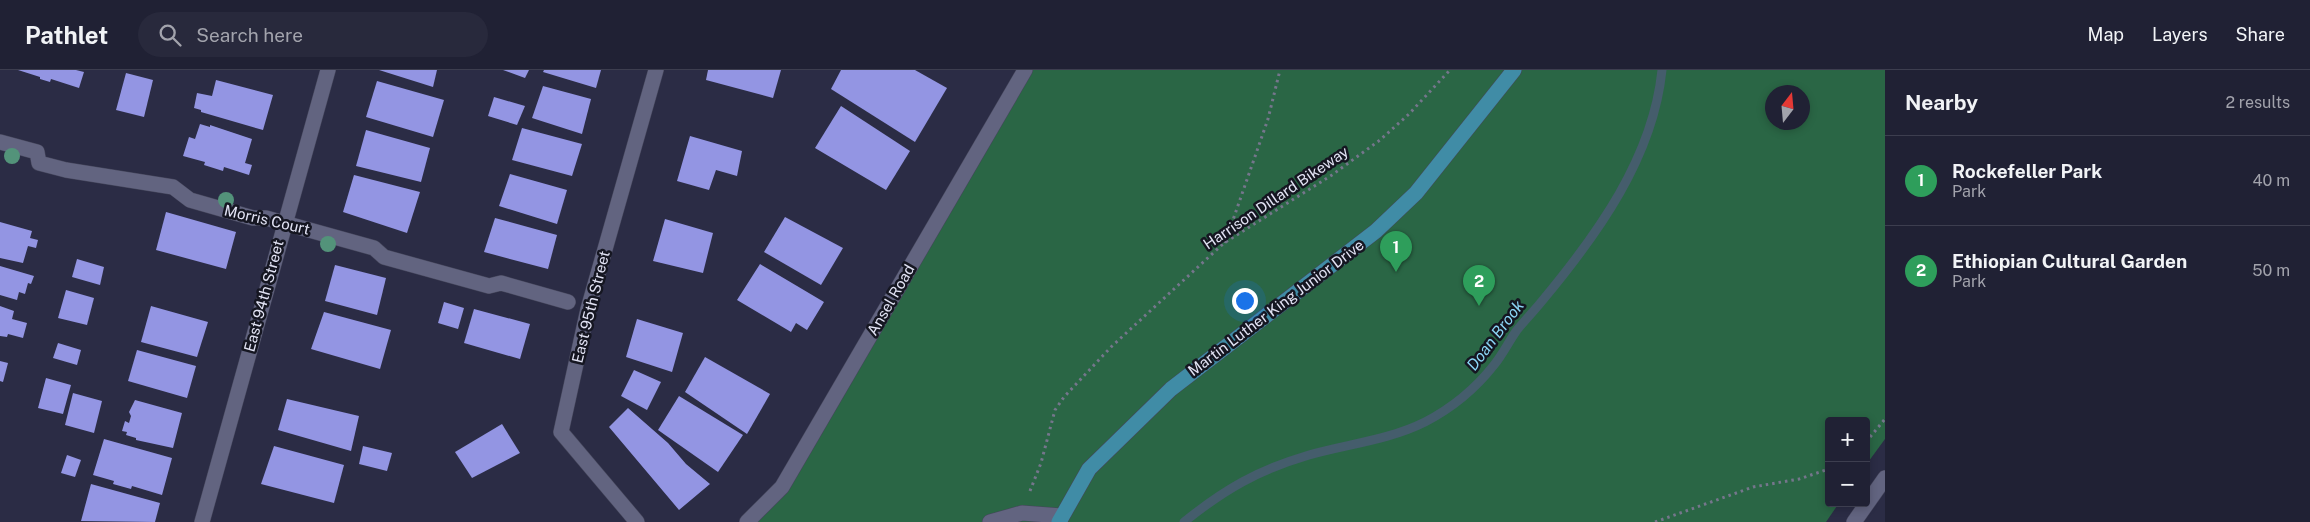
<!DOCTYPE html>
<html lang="en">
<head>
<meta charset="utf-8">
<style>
	:root { --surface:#202134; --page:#28293c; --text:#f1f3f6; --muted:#a2a3ac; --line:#3d3e4f; --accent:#d93025 }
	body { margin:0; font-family:"Public Sans",sans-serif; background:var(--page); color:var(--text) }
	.controls { position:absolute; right:15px; bottom:15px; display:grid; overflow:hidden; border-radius:5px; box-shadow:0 2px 8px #0003 }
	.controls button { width:45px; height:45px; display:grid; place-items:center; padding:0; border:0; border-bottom:1px solid var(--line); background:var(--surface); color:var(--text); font:25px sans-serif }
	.compass { position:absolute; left:1765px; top:15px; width:45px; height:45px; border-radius:50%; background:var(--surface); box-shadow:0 2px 8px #0003; rotate:16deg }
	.you { position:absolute; left:1244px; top:230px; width:18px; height:18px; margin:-12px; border:4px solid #fff; border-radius:50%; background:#1a73e8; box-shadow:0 0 0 8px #1a73e833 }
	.badge { display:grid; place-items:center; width:32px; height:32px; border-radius:50%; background:var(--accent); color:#fff; font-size:16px; font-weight:700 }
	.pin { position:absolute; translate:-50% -41px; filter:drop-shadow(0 1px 2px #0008) }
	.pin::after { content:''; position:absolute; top:26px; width:18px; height:15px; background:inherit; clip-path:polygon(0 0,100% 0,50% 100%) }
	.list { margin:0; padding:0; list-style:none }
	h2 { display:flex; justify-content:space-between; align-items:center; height:65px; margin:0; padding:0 20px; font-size:21px }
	h2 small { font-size:16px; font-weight:400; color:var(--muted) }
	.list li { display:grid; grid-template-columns:32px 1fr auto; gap:15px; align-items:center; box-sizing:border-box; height:90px; padding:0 20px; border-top:1px solid var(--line) }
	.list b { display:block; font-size:19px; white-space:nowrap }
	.list p { margin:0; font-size:16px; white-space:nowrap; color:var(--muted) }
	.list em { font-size:16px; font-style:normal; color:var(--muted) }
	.icon { flex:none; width:28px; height:28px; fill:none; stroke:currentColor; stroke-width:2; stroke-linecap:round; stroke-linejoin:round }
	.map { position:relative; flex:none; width:1885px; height:452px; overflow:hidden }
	header { display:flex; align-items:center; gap:30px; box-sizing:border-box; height:70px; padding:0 25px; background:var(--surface); border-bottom:1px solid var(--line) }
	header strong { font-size:24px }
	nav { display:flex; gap:28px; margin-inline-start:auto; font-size:18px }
	.search { width:350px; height:45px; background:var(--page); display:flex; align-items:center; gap:12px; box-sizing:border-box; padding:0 18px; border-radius:28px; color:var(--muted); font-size:19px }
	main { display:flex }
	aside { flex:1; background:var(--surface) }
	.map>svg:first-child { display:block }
	.green { fill:#2a6645; fill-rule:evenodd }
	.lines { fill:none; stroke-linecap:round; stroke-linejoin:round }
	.stream { stroke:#455d6c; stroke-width:9 }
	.building { fill:#9395e3 }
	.minor-casing { stroke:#45465b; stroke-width:16 }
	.major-casing { stroke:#45465b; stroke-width:16 }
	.path { stroke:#75768c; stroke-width:3; stroke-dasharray:2.5 4; stroke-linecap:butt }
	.minor { stroke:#626480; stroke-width:15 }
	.major { stroke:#408ca6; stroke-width:15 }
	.tree { fill:#53937a }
	.labels { text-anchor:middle; stroke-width:5; stroke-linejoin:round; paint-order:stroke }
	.street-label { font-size:15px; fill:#e2e3f4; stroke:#151621 }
	.water-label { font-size:16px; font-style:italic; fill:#8bd5f5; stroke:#151621 }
</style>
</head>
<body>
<header>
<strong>Pathlet</strong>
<div class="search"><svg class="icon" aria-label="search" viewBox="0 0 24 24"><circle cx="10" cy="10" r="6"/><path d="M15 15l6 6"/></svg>Search here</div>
<nav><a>Map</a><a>Layers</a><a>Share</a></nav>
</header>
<main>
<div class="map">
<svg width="1885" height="452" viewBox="0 0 1885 452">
	<rect width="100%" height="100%" fill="#2b2c45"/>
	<path class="green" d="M1025,0H1885V369L1866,395V351H1829V433H1839L1826,452H747L782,417ZM1772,22H1802V52H1772Z"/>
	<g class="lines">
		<path class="stream" d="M1184,452C1225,419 1258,400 1309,385C1348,374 1389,370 1425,352C1452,338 1476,318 1494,295C1503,284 1509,271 1517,260C1525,250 1534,241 1542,231C1597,165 1653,88 1662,0"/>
	</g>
	<g class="building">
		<path d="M18,0H76L84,2L79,18L51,9L50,12L40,9V7Z"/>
		<path d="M379,0H437L433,17Z"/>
		<path d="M503,0H529L525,8Z"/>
		<path d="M544,0H601L596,18L543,2Z"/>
		<path d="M708,0H781L773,28L706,10Z"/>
		<path d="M841,0H915L947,18L915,72L831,19Z"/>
		<path d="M126,3L153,10L144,47L116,40Z"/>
		<path d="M216,10L273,25L263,60L201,42V40L194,38L197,23L212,26Z"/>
		<path d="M377,11L444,30L433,67L366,47Z"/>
		<path d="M543,16L591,29L582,64L532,48Z"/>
		<path d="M494,27L525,36L517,55L488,46Z"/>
		<path d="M841,36L910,81L886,120L815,78Z"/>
		<path d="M200,54L210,57V55L252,69L245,93L252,95L249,105L224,97L223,101L204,95L205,92L183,86L189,67L195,69Z"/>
		<path d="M522,58L582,74L572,106L512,90Z"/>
		<path d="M366,60L430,78L421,112L356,96Z"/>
		<path d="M690,66L742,81L737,106L716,100L709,120L677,111Z"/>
		<path d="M510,104L567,120L557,154L499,136Z"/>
		<path d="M354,105L420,122L407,163L343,142Z"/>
		<path d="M166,142L236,162L226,199L156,180Z"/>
		<path d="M785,147L843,178L821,215L764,182Z"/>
		<path d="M495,148L557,165L548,199L484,182Z"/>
		<path d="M665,149L713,163L703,203L653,191Z"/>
		<path d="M0,152L32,161L30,168L38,170L36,178L28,176L23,193L0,188Z"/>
		<path d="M77,189L104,197L100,215L72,207Z"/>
		<path d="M760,194L824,232L807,260L796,253L791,262L737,230Z"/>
		<path d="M335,195L386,208L377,245L325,231Z"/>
		<path d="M0,196L34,206L31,214L28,213L25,224L19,222L17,230L0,225Z"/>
		<path d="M66,220L94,228L87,255L58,248Z"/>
		<path d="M444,232L464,238L458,259L438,253Z"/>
		<path d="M0,236L14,241L12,249L27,253L23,268L8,264L7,267L0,266Z"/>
		<path d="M151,236L208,252L197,287L141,272Z"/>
		<path d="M474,239L530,254L520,289L464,273Z"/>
		<path d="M324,242L391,260L380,299L311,279Z"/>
		<path d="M637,249L683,263L672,302L626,287Z"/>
		<path d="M58,273L81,280L77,295L53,288Z"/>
		<path d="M137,280L196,296L187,328L128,311Z"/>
		<path d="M705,287L770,324L747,364L685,322Z"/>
		<path d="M0,291L8,293L3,312L0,311Z"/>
		<path d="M634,300L661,312L647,340L621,326Z"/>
		<path d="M46,308L71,315L63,344L38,338Z"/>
		<path d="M73,323L102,331L94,363L65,355Z"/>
		<path d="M679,326L743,365L718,402L658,360Z"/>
		<path d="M287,329L359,346L351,381L278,360Z"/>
		<path d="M135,330L182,343L173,378L136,370V368L126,365L127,362L122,361L125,351L129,353L131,346L129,342Z"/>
		<path d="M628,338L668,373L686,394L710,414L679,440L609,357Z"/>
		<path d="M502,354L520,383L472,408L455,382Z"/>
		<path d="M104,369L172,388L162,425L132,416L131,419L113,414L114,411L93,405Z"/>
		<path d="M274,376L344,395L334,433L261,414Z"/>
		<path d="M363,376L392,383L387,401L359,394Z"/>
		<path d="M67,385L81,390L75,407L61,403Z"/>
		<path d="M91,414L160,433L155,452L81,451Z"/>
	</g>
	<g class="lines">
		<g class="minor-casing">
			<g id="minor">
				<path d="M0,72L37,82L39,93L66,100L173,117L190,130L253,148H266L374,178L384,187L489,216L501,213L568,232"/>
				<path d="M202,452L328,0"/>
				<path d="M637,452L561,362L588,239L656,0"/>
				<path d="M747,452L782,417L1025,0"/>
				<path d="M990,452L1022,443L1062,446"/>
				<path d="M1854,452L1885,408"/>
			</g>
		</g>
		<g class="major-casing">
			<path id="major" d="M1059,452L1089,399L1171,319L1376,161L1416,123L1514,0"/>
		</g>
		<g class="path">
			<path d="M1225,173L1268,49L1280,0"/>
			<path d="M1866,372L1885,349"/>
			<path d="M1030,421L1041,393L1055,340L1064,327L1111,277L1224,173L1332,105L1380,70L1409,44L1450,0"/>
			<path d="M1655,452L1753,417L1799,409L1829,399"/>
		</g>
		<use href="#minor" class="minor"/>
		<use href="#major" class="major"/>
	</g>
	<g class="tree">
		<circle cx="12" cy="86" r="8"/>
		<circle cx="226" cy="130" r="8"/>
		<circle cx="328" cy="174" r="8"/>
	</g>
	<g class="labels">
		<g class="street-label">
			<text transform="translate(1276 128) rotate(-34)" y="5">Harrison Dillard Bikeway</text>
			<text transform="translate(267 150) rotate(13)" y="5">Morris Court</text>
			<text transform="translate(264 226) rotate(-75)" y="5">East 94th Street</text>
			<text transform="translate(891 230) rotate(-60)" y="5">Ansel Road</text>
			<text transform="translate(591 237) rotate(-76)" y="5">East 95th Street</text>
			<text transform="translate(1276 238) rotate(-37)" y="5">Martin Luther King Junior Drive</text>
		</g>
		<g class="water-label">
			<text transform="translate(1495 265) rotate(-53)" y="6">Doan Brook</text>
		</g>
	</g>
</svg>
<div class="controls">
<button>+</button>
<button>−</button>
</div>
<svg class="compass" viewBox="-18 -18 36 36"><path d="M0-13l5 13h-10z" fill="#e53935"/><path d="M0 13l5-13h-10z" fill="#a2a3ac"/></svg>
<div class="you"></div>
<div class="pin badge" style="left:1396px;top:202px;background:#2e9e5b">1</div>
<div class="pin badge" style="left:1479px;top:236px;background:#2e9e5b">2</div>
</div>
<aside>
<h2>Nearby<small>2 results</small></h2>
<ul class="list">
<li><span class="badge" style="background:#2e9e5b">1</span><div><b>Rockefeller Park</b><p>Park</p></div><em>40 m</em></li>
<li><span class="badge" style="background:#2e9e5b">2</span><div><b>Ethiopian Cultural Garden</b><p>Park</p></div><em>50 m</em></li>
</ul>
</aside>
</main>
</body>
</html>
